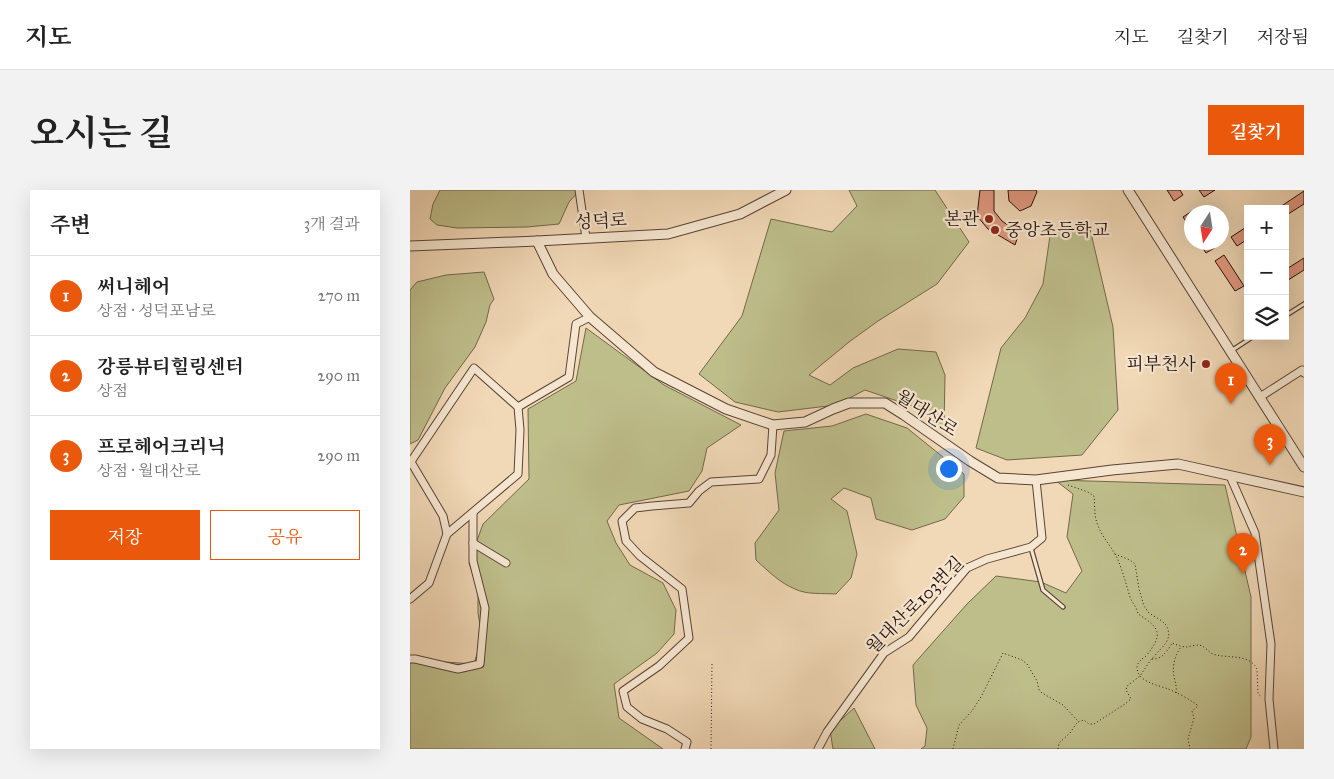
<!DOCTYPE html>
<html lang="ko">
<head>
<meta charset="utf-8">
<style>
	:root { --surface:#fff; --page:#f2f2f2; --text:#222; --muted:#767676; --line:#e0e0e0; --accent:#ea580c }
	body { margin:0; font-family:"IM FELL Great Primer","Noto Serif KR",serif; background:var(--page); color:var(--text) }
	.controls { position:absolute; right:15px; top:15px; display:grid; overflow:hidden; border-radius:0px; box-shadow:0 5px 20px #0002 }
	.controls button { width:45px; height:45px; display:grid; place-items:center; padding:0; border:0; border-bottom:1px solid var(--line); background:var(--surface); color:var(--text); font:25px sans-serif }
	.compass { position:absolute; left:774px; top:15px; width:45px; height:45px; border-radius:50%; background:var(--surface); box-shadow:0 5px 20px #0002; rotate:192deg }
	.you { position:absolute; left:538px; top:278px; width:18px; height:18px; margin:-12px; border:4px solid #fff; border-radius:50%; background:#1a73e8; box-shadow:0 0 0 8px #1a73e833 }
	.badge { display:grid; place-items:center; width:32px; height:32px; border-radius:50%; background:var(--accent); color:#fff; font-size:16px; font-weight:700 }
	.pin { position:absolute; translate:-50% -41px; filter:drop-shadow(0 1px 2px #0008) }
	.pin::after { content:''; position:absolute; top:26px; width:18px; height:15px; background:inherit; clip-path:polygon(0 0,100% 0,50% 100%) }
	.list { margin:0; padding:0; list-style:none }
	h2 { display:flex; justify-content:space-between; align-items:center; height:65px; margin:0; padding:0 20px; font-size:21px }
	h2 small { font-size:16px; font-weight:400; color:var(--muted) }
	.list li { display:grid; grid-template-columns:32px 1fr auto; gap:15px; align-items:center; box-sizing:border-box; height:80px; padding:0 20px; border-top:1px solid var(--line) }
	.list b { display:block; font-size:19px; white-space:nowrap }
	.list p { margin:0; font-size:16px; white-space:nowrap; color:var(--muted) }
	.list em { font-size:16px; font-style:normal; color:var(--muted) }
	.actions { display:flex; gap:10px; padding:15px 20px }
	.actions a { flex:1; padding:11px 0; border:1px solid var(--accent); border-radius:0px; text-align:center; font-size:18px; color:var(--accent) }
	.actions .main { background:var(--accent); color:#fff }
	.icon { flex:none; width:28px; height:28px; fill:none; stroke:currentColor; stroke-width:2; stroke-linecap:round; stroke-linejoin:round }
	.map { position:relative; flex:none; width:894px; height:559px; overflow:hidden; border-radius:0px }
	header { display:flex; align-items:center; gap:30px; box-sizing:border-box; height:70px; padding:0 25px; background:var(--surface); border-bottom:1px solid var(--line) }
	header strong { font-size:24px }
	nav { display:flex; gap:28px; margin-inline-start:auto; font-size:18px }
	.intro { display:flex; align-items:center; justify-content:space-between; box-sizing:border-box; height:120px; padding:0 30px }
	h1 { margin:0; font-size:35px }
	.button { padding:12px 22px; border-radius:0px; background:var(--accent); color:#fff; font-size:18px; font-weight:700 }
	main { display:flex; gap:30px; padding:0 30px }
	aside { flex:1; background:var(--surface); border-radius:0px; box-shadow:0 5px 20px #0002 }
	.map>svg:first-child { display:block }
	.green { fill:#bebe8b; stroke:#72684c }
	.building { fill:#e1987f; stroke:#25130c }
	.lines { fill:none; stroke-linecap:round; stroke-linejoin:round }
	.service-casing { stroke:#584436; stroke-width:5.5 }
	.minor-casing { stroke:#584436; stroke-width:9 }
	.tertiary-casing { stroke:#584436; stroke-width:11 }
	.path { stroke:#25130c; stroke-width:1; stroke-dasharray:1 2.5; stroke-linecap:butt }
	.service { stroke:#f6e6d0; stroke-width:3 }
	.minor { stroke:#f6e6d0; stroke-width:7 }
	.tertiary { stroke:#f6e6d0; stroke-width:9 }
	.poi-dot { fill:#8f2418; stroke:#f6e6d0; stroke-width:2 }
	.labels { text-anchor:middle; stroke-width:4.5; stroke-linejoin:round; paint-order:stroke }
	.poi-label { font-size:18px; fill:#25130c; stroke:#f6e6d0; text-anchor:end }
	.street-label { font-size:18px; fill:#25130c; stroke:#f6e6d0 }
</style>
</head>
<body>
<header>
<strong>지도</strong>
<nav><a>지도</a><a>길찾기</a><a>저장됨</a></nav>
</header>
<div class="intro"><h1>오시는 길</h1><a class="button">길찾기</a></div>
<main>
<aside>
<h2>주변<small>3개 결과</small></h2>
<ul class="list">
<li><span class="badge">1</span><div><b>써니헤어</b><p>상점 · 성덕포남로</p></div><em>270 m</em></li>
<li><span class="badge">2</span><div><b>강릉뷰티힐링센터</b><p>상점</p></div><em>290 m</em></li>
<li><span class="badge">3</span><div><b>프로헤어크리닉</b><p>상점 · 월대산로</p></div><em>290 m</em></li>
</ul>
<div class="actions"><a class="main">저장</a><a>공유</a></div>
</aside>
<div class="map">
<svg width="894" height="559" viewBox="0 0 894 559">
	<rect width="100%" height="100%" fill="#f1d8b6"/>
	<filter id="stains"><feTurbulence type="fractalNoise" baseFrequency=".004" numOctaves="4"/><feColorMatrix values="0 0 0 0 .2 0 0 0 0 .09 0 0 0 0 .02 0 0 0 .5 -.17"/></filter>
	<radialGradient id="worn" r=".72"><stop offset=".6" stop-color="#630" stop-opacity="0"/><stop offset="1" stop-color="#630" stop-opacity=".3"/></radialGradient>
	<g class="green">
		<path d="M30,0H170L159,12L149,34L117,37L47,38L27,35L20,29L23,14Z"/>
		<path d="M439,0H525L559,52L527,94L468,131L439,152L399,185L420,195L443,178L488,159L526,162L535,185L534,238L502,216L455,200L426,215L368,222L325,212L289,184L332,126L361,29L422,42L447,16Z"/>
		<path d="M641,39H680L703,137L708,220L672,265L597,270L566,258L591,158L615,128L633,94Z"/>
		<path d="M74,82L84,109L80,115L76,132L65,157L35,198L8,250L0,254V100L7,92L36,85Z"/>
		<path d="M176,138L254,195L331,235L297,258L292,281L279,301L209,315L197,331L206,353L220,375L253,393L266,420L264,444L247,463L204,494L209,528L253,559H0V473L20,471L64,474L72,448L68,423V400L59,373L73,334L119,289L118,219L166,191Z"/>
		<path d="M456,224L497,238L554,284V307L535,329L502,340L466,329L461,308L434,298L421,309L437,321L447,364L441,388L426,404C413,403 397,405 385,399C370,393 358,381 346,370L345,353L369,320L365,283L374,241L422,236Z"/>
		<path d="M645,290L815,295L841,407V547L836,559H511L515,556L517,538L506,515L503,475L557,414L586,386L631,392L656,403L672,381L657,347L663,304Z"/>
		<path d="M444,518L465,559H423L420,540Z"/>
	</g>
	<g class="building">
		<path d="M570,0H584V21L592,31L609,43L605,55L578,39L567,26Z"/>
		<path d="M598,0H626L627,2L621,16L610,21L599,11Z"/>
		<path d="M757,0H770L773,5L764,11Z"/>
		<path d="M789,0H805L794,7Z"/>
		<path d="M894,1V14L875,26V19H867Z"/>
		<path d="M782,21L783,22H782V40L773,27Z"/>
		<path d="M838,36V49L827,56L821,47Z"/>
		<path d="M789,52H803L806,57L796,63Z"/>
		<path d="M814,65L834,96L825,101L805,71Z"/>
		<path d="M894,68V80L875,92V80Z"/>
	</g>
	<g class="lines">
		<g class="service-casing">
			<g id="service">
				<path d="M875,126L894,114"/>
				<path d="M821,161L844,146"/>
				<path d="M621,358L633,400L653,417"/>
			</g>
		</g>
		<g class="minor-casing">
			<g id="minor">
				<path d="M169,0L176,48"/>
				<path d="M850,207L892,180L894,183"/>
				<path d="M1,272L33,326L37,344"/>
				<path d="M0,273L64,178L108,217"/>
				<path d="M820,286L845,343L861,454L859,509L864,559"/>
				<path d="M63,353L96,373"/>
				<path d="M0,409L19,393L37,344L108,284L110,240L108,217L159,187L166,134L180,127"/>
				<path d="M0,469H5L48,479L70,474L75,418L63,371V323"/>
				<path d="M275,559L277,552L257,539L232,529L217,517L213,501L249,476L279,448L272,399L230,366L216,351L212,331L225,318L242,316L279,313L289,301L301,292L349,289L361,265L363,235"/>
				<path d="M408,559L417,542L474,463L499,447L557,378L577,369L621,357L632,348L626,290"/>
			</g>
		</g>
		<g class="tertiary-casing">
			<g id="tertiary">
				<path d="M718,0L894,277"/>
				<path d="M127,51L143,84L180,127L244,182L316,219L363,235L395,232L423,219L439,213H475L494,225L560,271L588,288L626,290L702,280L768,274L894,302"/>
				<path d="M0,56L127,51L258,44L330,24L376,0"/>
			</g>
		</g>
		<g class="path">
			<path d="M658,295L678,302L684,306C685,314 684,325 687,333C691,346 702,357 708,370C713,382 716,394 720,407C722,413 727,417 728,424C751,438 753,445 736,466C732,469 727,472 727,478C728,492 748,495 758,499C764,501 785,512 788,516L782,521L784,528L778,549L780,559"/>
			<path d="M742,469C752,470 758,460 762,453C767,455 772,457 777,457C781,456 786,455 789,455C795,456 798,462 803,464C817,469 839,463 847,479L848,504L852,507"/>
			<path d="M766,503C767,496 765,492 764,486C762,476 765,465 771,457"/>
			<path d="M301,559L302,472"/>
			<path d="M543,559L549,535L562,521L571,507L593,463L612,470L617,474L627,491L629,500L632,503L653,515L668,531"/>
			<path d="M648,559L649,553L660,543L666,534L668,532L674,530L679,534H684L715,514L721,509L716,500L717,496L730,486L740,471L756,453L759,446L758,439L756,435L752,431L739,423L734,416L729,399L725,374L720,370L705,364"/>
		</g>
		<use href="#service" class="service"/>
		<use href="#minor" class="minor"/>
		<use href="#tertiary" class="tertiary"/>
	</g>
	<g class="poi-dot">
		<circle cx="579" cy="29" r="5"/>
		<circle cx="585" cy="40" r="5"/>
		<circle cx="796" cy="174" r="5"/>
	</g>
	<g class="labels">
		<g class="poi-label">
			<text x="569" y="35">본관</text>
			<text x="595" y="46" text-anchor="start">중앙초등학교</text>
			<text x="786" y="180">피부천사</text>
		</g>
		<g class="street-label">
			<text transform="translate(191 31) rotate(-3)" y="6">성덕로</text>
			<text transform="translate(517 223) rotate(33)" y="6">월대산로</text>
			<text transform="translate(505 415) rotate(-45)" y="6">월대산로103번길</text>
		</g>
	</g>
	<rect width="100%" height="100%" filter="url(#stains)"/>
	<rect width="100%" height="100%" fill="url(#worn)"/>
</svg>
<div class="controls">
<button>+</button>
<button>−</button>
<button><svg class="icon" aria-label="layers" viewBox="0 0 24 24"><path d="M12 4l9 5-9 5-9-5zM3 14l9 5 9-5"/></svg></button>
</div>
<svg class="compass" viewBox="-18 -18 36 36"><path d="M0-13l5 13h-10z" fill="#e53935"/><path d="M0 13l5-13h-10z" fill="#767676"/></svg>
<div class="you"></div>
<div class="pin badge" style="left:821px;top:214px">1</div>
<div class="pin badge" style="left:833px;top:384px">2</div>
<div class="pin badge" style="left:860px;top:275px">3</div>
</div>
</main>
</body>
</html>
